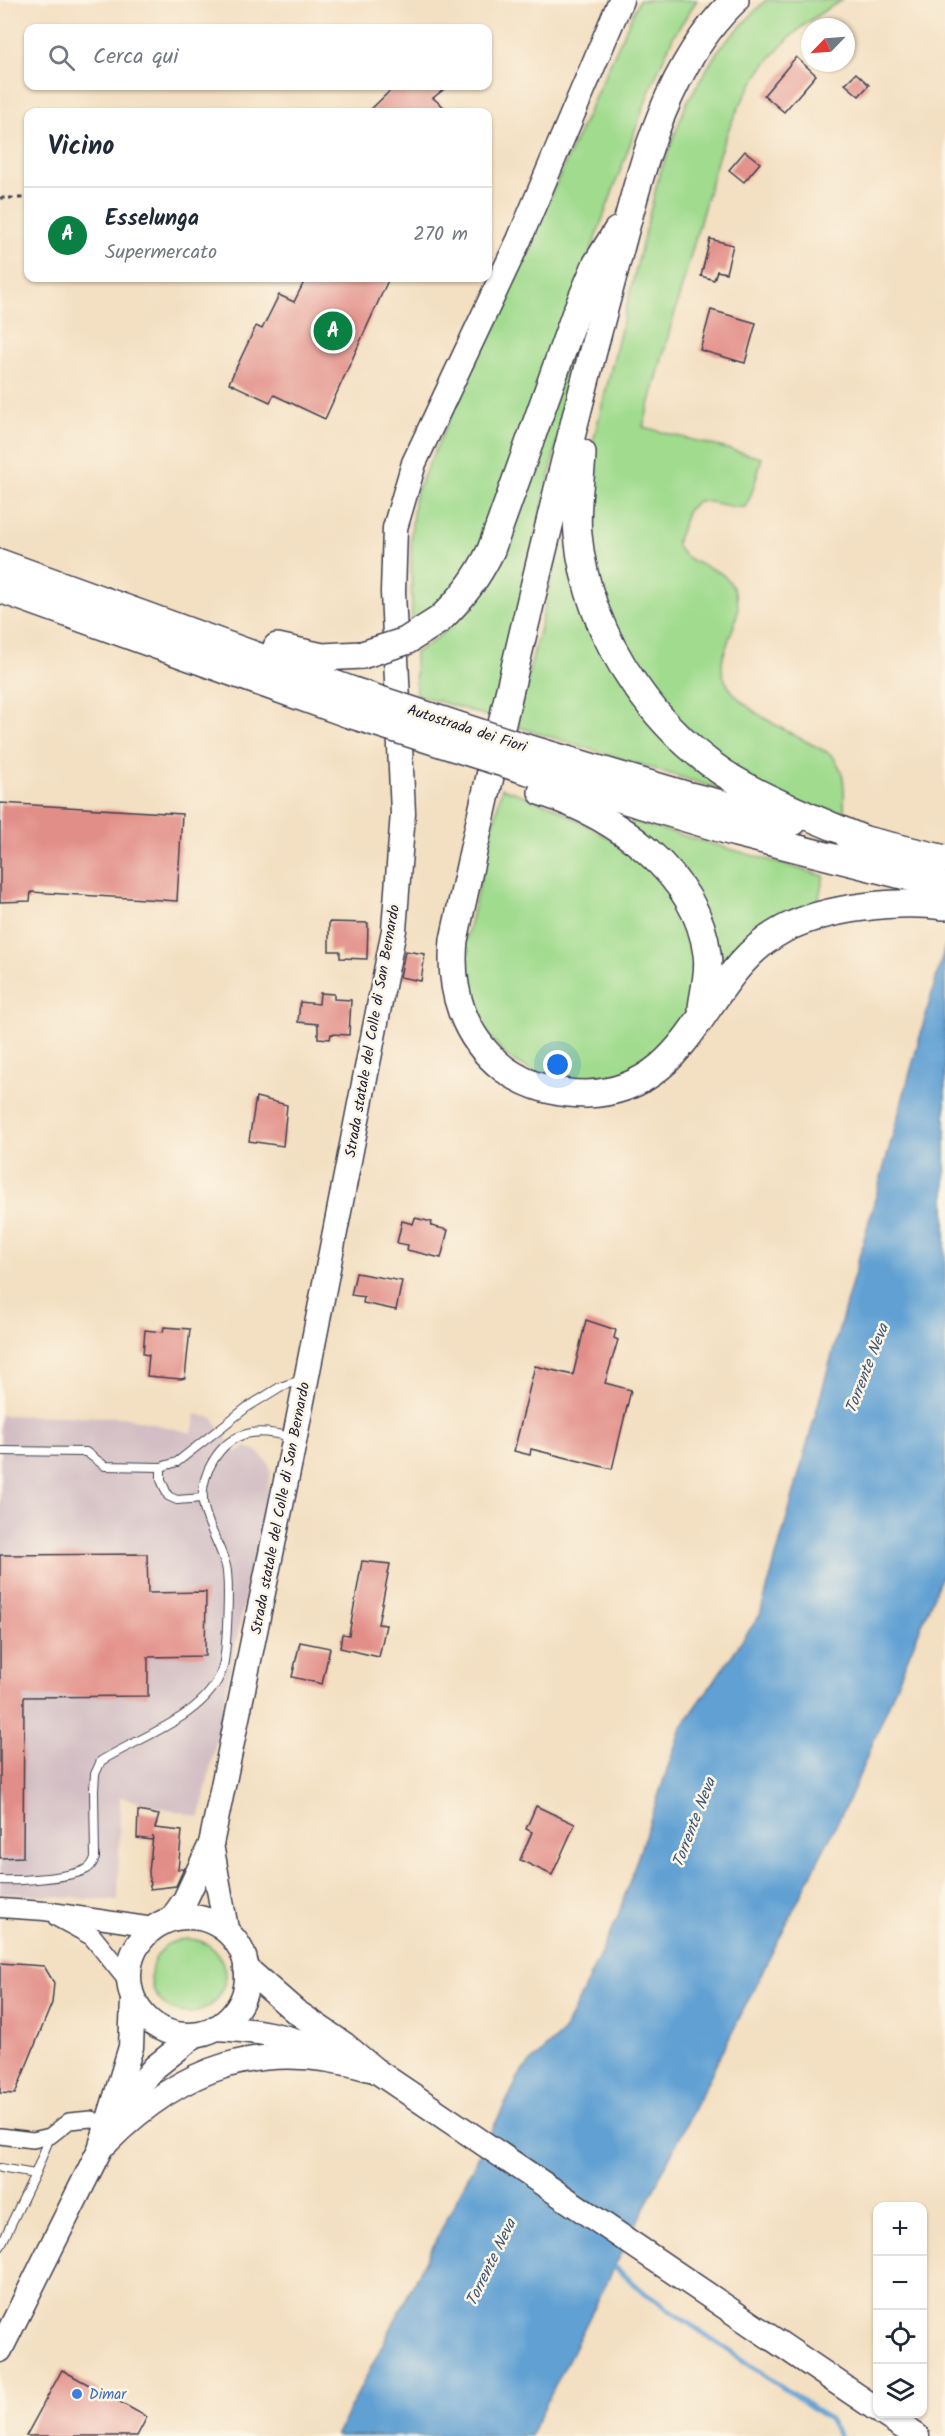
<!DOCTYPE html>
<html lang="it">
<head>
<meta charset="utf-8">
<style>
	:root { --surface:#fff; --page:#f2f2f3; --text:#1f2937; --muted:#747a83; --line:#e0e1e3; --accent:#0b8043 }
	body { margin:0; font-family:Kalam,sans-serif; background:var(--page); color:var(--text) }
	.controls { position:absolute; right:18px; bottom:18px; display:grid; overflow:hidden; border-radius:12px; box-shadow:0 2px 4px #0004 }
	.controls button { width:54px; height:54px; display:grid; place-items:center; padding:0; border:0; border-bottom:2px solid var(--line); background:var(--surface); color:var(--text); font:30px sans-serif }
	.compass { position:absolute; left:801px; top:18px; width:54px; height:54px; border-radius:50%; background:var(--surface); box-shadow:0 2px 4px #0004; rotate:245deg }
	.you { position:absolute; left:558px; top:1065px; width:21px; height:21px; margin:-15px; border:4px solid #fff; border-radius:50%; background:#1a73e8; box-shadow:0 0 0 9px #1a73e833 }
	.badge { display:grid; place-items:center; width:39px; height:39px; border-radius:50%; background:var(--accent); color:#fff; font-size:20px; font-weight:700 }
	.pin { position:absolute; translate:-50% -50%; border:3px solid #fff; box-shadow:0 2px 6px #0006 }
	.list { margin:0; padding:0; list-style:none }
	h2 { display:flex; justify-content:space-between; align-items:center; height:78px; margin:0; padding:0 24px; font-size:26px }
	h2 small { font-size:20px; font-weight:400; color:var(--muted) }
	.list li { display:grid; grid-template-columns:39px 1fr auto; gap:18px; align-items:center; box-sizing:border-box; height:96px; padding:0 24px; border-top:2px solid var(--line) }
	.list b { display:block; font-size:22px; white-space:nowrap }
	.list p { margin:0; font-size:20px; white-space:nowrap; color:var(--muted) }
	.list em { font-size:20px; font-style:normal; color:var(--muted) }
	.icon { flex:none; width:33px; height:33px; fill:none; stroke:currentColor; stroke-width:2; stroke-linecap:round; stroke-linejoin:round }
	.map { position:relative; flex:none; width:945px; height:2436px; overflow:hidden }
	.search { position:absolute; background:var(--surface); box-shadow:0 2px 4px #0004; left:24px; top:24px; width:468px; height:66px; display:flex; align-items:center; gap:15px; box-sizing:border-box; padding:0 21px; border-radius:12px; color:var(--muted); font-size:22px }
	.panel { position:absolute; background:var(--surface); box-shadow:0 2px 4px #0004; left:24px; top:108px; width:468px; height:174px; border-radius:12px }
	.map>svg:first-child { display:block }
	.industrial { fill:#d2bec4 }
	.green { fill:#a0db8e; stroke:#617e64; stroke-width:1.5 }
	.water { fill:#61a0d3; stroke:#426187; stroke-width:1.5 }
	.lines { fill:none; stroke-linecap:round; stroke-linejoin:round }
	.stream { stroke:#61a0d3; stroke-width:5 }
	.building { fill:#e28e88 }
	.service-casing { stroke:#413e4f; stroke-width:10 }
	.minor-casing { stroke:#413e4f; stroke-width:18 }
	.tertiary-casing { stroke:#413e4f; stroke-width:21 }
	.primary-casing { stroke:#413e4f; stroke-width:27 }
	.motorway-casing { stroke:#413e4f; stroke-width:30 }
	.path { stroke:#413e4f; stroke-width:3; stroke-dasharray:4.5 4.5; stroke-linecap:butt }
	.service { stroke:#fff; stroke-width:8 }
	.minor { stroke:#fff; stroke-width:15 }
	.tertiary { stroke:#fff; stroke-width:18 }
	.primary { stroke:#fff; stroke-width:24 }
	.motorway { stroke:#fff; stroke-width:27 }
	.motorway-bridge-casing { stroke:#413e4f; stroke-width:30; stroke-linecap:butt }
	.motorway-bridge { stroke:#fff; stroke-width:27 }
	.shop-dot { fill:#3f7fe0; stroke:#fcf5e5; stroke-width:2 }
	.labels { text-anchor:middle; stroke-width:5; stroke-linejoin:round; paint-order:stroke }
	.street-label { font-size:15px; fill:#22223b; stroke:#fcf5e5 }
	.shop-label { font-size:15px; fill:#366cbe; stroke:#fcf5e5; text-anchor:start }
	.water-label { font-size:16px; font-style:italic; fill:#3b5478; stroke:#fcf5e5 }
</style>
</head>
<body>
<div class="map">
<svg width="945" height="2436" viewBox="0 0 945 2436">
	<rect width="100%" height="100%" fill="#fcf5e5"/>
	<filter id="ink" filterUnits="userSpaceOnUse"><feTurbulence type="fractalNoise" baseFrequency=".0167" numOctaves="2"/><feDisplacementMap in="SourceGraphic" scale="12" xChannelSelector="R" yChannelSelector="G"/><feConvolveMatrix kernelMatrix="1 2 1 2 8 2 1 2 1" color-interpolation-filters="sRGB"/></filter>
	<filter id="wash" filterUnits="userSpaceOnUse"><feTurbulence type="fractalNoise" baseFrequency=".008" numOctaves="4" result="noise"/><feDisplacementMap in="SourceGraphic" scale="24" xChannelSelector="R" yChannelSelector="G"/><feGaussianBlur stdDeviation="1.35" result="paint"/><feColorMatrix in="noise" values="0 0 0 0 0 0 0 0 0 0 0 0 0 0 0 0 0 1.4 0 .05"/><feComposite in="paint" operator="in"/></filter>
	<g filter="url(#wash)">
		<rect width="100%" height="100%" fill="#f3dfc1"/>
		<path class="industrial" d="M196,1414L213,1418L236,1452L245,1447L257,1451L268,1463L271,1473L200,1817L120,1797L118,1901L0,1893V1415L124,1417L192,1433Z"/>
		<g class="green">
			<path d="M639,0H697L674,35L653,82L480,551L456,589L412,627L411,535L415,495Z"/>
			<path d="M766,0H843C777,34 742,88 718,157L643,427L762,458C756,475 754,494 745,507C728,509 714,500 697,501L688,510L676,544C690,572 722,560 734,590C743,609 734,624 728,642C726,649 722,657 722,664C719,705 801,737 830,754C847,770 844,791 844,813L797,802L759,785L663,709L624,649L600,597L591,557L587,499L593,442L659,176L687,102L719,49Z"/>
			<path d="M586,319L493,718L416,694L415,653L432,642L449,628Z"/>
			<path d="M560,545L568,547L577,587L719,789L516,726Z"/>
			<path d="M502,788L555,807L629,850L667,887L696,948L692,1002L684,1019L675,1035L643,1064L626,1073L603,1080L573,1084L547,1079L507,1057L479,1023L465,985V944Z"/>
			<path d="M632,821L824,876L816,909L721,970L629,830Z"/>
			<circle cx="188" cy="1976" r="37"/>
		</g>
		<path class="water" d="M945,946V1568L853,1791L530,2436H336L522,2071L564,2031L617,1919L681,1728L760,1615Z"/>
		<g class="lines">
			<path class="stream" d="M610,2263L646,2294L829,2419L839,2436"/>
		</g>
		<g id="blocks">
			<g class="building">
				<path d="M796,57L816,75L784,112L764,95Z"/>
				<path d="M856,73L869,85L859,96L845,84Z"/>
				<path d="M395,86H448L433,98L450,112H368Z"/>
				<path d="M745,151L760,163L744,182L729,170Z"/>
				<path d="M710,239L733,245L726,273L717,271L714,280L701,276Z"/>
				<path d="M306,278H389L325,419L274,395L270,402L229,383L256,326L262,329L279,295L294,302Z"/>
				<path d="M711,310L756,323L745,363L700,350Z"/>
				<path d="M0,803L182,814L177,901L31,892L30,901L0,902Z"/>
				<path d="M329,922L368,923L367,959L340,958V951H329Z"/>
				<path d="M405,951L425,954L421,981L400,977Z"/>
				<path d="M320,993L334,994V999L351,1000L349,1035L331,1034L330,1039L318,1038V1024L298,1022L300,1002L319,1004Z"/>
				<path d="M256,1097L287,1105L283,1146L249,1141Z"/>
				<path d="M415,1218L432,1222L431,1226L448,1230L441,1258L407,1250L408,1245L397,1243L402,1221L413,1224Z"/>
				<path d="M356,1273L402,1281L396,1310L363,1303L364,1297L351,1295Z"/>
				<path d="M586,1320L616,1330L614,1338L618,1340L605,1383L631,1390L612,1469L531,1449L530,1455L514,1451L535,1366L573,1375Z"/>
				<path d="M164,1327L190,1329L185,1378L181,1379L147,1376L149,1355L143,1354L145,1330L163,1332Z"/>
				<path d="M147,1554L148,1593L206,1592L205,1656L148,1657V1696L24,1697L23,1857L0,1858V1555Z"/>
				<path d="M362,1561L390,1564L378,1624L386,1625L379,1657L340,1648L342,1634L349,1635Z"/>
				<path d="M300,1642L330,1648L322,1684L292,1677Z"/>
				<path d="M536,1806L575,1824L552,1875L520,1860L532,1832L526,1829Z"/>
				<path d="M138,1811L159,1815L155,1828L182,1831L178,1869L184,1868L176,1886L150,1889L149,1871L153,1836L152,1840L137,1838Z"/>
				<path d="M0,1963L44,1966L54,1983L52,2003L15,2094L0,2093Z"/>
				<path d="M62,2370L147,2417L137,2436H26Z"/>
			</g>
		</g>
	</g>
	<g filter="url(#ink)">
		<use href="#blocks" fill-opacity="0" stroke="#413e4f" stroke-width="1.5"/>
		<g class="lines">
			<g class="service-casing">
				<g id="service">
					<path d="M0,1451L86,1452L105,1466L161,1467L177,1462L246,1408L280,1387L301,1380"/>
					<path d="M161,1467V1480L168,1496L177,1500L203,1498"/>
					<path d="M0,1880C19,1881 70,1878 87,1869C91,1867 93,1863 95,1858L94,1790L95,1774L101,1761C139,1737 207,1716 222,1670C227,1655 230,1582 226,1566C220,1544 206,1525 203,1502C200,1475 219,1441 246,1434C262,1430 276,1434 291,1437"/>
					<path d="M0,2168L35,2174L0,2247"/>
					<path d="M35,2174L50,2137"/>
				</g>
			</g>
			<g class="minor-casing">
				<path id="minor" d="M0,2136L33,2140L50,2136L69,2121L91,2119L107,2125"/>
			</g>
			<g class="tertiary-casing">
				<g id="tertiary">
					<path d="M0,1908L45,1911L153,1927"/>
					<path d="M57,1917L92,1936L129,1982"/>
				</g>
			</g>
			<g class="primary-casing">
				<g id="primary">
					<path d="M211,1844L226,1929"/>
					<circle cx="188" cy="1976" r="59"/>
					<path d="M173,1917L185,1900L211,1844L293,1447L394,930L403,813L393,592L395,528L414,463L519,240L621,0"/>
					<path d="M246,1968L295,2011L345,2045L375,2070L878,2410"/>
					<path d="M215,2028C253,2030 290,2035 325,2052"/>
					<path d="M117,2111L155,2067L195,2035"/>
					<path d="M106,2143C183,2065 263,2038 370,2069"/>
					<path d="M0,2350L100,2149L131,2047L133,2000"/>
					<path d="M883,2414L917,2436"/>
				</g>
			</g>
			<g class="motorway-casing">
				<g id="motorway">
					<path d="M735,0C663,69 640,175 615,268C600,324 585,380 571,437C529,604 490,771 454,940C449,990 463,1037 504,1069C528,1086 556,1094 586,1094C696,1091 700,973 784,929C827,907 898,900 945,906"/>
					<path d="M582,453C581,481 575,507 578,535C588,639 659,741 752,790C788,809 827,824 865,840"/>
					<path d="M0,563L353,691"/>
					<path d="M0,589L349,714"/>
					<path d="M439,620C462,599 478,577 491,550L575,315L596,265L617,231"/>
					<path d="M277,647L322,657L362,655"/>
					<path d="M523,747L682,794L793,822"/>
					<path d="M522,769L736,833L945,886"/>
					<path d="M542,792C614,816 697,872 707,954C710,972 704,990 702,1008"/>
					<path d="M848,836L945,859"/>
				</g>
			</g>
			<path class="path" d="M0,198H28"/>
			<use href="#service" class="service"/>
			<use href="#minor" class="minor"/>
			<use href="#tertiary" class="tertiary"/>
			<use href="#primary" class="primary"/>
			<use href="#motorway" class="motorway"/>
			<g class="motorway-bridge-casing">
				<g id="motorway-bridge">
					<path d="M362,655L406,641L439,620"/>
					<path d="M353,691L523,747"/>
					<path d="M349,714L522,769"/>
				</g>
			</g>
			<use href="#motorway-bridge" class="motorway-bridge"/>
		</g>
	</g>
	<circle class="shop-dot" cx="77" cy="2394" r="6"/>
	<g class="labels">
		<g class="street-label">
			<text transform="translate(467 728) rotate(18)" y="5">Autostrada dei Fiori</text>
			<text transform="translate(372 1031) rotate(-80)" y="5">Strada statale del Colle di San Bernardo</text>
			<text transform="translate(280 1508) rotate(-79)" y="5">Strada statale del Colle di San Bernardo</text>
		</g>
		<g class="shop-label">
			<text x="89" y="2399">Dimar</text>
		</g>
		<g class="water-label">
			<text transform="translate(866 1368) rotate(-69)" y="6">Torrente Neva</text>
			<text transform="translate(693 1822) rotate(-69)" y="6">Torrente Neva</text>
			<text transform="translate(490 2262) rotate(-64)" y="6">Torrente Neva</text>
		</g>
	</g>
</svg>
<div class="controls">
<button>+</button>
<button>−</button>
<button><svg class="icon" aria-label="locate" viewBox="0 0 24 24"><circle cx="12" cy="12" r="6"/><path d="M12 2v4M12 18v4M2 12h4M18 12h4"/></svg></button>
<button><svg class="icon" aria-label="layers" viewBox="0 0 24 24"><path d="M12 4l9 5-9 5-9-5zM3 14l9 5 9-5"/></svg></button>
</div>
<svg class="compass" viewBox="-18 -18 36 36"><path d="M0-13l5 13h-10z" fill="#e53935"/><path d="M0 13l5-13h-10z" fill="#747a83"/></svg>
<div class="you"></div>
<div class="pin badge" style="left:333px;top:331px">A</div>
<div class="search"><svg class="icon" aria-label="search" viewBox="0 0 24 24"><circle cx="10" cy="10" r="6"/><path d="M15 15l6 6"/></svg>Cerca qui</div>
<section class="panel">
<h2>Vicino<small></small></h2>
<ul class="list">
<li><span class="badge">A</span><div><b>Esselunga</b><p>Supermercato</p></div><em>270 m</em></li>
</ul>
</section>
</div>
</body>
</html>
